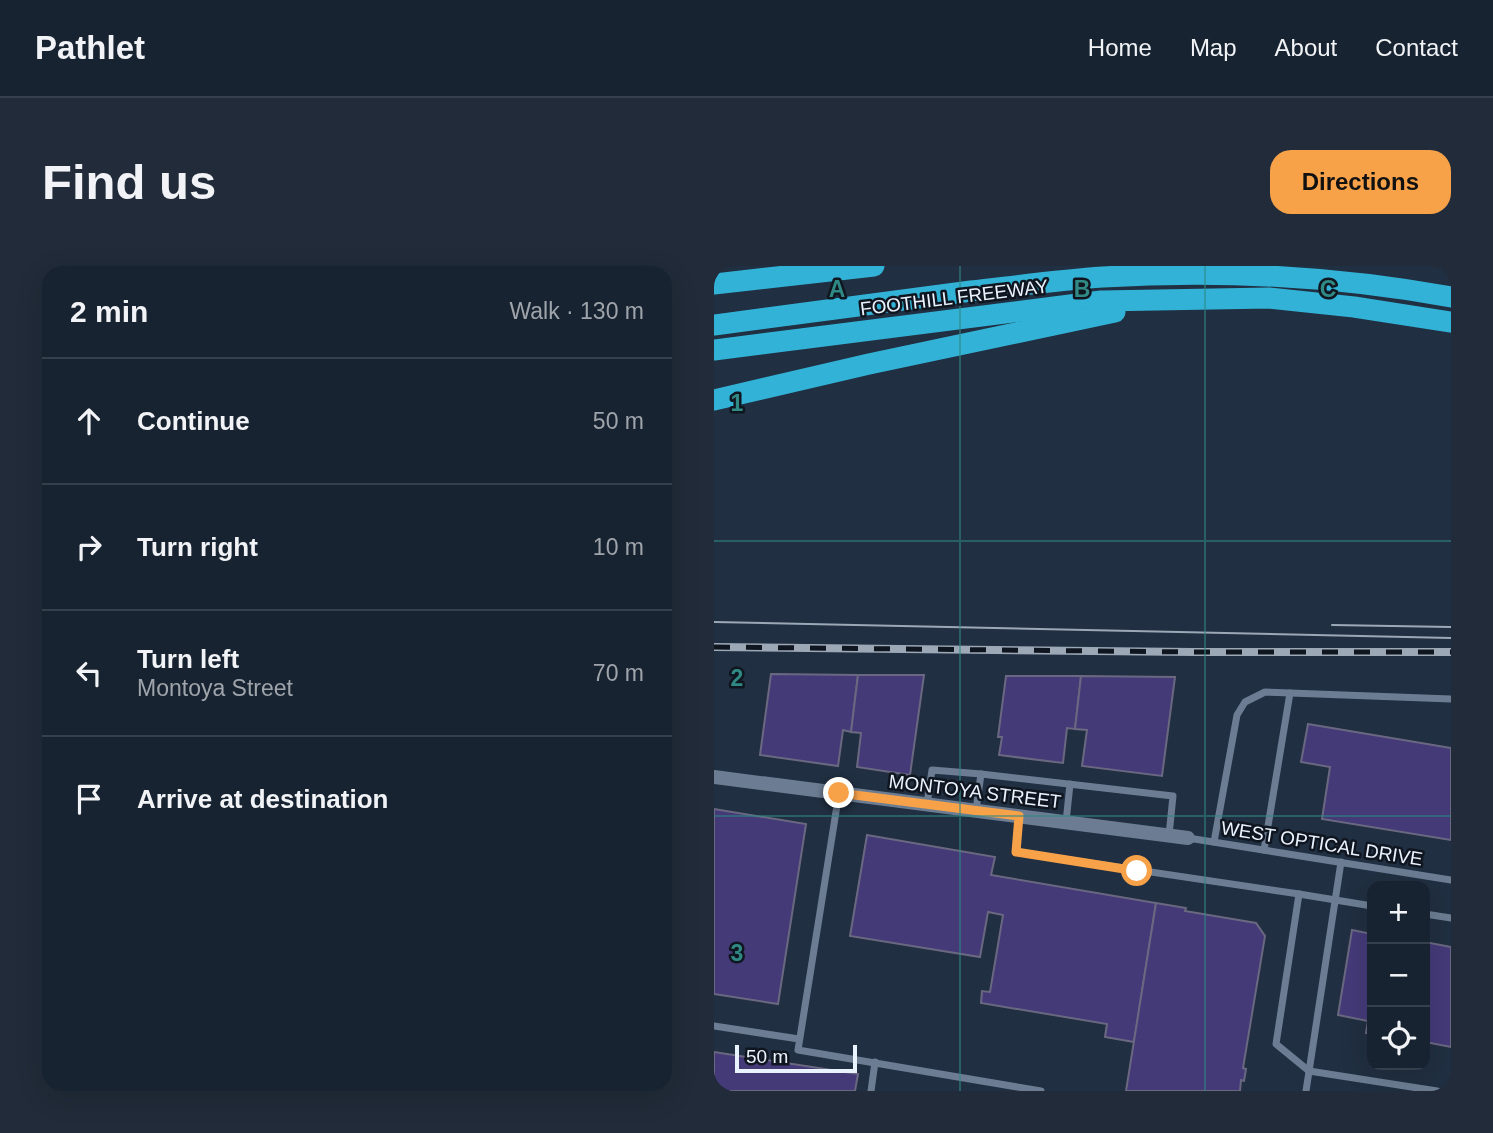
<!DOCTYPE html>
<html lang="en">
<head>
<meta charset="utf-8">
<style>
	:root { --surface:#182331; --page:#212b39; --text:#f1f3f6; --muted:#9fa4ab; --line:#36404d; --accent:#f7a149 }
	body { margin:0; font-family:Arial,sans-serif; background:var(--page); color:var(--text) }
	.controls { position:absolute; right:21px; bottom:21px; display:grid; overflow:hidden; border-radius:14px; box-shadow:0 7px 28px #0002 }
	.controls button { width:63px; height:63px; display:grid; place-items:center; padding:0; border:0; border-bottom:2px solid var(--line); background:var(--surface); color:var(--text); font:35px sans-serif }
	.scale { position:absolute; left:21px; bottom:18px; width:122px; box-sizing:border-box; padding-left:7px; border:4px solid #e9f2ff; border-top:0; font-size:19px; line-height:24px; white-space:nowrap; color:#e9f2ff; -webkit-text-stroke:5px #10161f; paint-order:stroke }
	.stop { position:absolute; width:21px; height:21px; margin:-16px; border:5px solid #f7a149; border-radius:50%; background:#fff }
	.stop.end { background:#f7a149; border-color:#fff; box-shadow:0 2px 7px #0008 }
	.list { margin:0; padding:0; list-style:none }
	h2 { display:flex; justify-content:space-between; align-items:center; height:91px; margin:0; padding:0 28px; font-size:30px }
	h2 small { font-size:23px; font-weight:400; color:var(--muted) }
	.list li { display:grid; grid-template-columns:46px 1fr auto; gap:21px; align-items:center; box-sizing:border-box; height:126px; padding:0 28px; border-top:2px solid var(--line) }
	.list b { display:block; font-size:26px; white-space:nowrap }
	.list p { margin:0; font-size:23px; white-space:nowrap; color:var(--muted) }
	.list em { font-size:23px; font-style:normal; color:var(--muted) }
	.icon { flex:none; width:38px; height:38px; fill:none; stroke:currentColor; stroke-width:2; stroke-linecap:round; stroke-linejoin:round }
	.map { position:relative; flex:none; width:737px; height:825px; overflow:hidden; border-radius:21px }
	header { display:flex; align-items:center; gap:42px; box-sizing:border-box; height:98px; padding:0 35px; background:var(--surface); border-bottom:2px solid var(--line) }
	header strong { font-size:33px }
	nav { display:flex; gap:38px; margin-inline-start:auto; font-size:24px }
	.intro { display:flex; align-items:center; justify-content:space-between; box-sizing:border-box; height:168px; padding:0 42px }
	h1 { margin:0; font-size:49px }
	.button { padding:18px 32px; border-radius:21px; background:var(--accent); color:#111; font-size:24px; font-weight:700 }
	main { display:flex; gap:42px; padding:0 42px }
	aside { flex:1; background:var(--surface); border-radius:21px; box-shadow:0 7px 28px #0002 }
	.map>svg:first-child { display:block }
	.building { fill:#443a78; stroke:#6a6881; stroke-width:2 }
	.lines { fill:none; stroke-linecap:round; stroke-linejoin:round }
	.lane { stroke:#6c7d93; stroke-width:7 }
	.street { stroke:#6c7d93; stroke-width:14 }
	.highway { stroke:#31b2d6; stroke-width:21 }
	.tram { stroke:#9da8b7; stroke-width:2 }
	.rail-casing { stroke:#9da8b7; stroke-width:8 }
	.rail { stroke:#10161f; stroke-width:5; stroke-dasharray:16; stroke-linecap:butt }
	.route { stroke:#f7a149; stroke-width:9 }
	.grid { fill:none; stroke:#308984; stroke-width:2; stroke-opacity:0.55 }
	.labels { text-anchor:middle; stroke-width:5; stroke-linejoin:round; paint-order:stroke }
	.street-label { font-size:19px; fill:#e9f2ff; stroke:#10161f }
	.grid-label { font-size:23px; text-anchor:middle; font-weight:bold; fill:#308984; stroke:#10161f; stroke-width:5; stroke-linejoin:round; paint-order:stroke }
</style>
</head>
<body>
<header>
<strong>Pathlet</strong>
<nav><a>Home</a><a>Map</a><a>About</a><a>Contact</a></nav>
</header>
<div class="intro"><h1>Find us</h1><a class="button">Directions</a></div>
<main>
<aside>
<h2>2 min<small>Walk · 130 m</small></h2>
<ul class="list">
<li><svg class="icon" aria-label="ahead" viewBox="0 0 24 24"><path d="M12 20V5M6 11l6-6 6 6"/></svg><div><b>Continue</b></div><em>50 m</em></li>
<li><svg class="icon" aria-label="right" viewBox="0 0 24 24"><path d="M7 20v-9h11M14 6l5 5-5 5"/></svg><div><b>Turn right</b></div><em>10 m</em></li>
<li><svg class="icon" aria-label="left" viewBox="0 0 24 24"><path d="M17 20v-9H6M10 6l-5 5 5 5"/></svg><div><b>Turn left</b><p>Montoya Street</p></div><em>70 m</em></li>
<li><svg class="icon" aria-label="arrive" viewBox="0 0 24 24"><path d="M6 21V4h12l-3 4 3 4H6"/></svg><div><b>Arrive at destination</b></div></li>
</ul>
</aside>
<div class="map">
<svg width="737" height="825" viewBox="0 0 737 825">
	<rect width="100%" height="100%" fill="#202f41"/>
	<g class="building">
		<path d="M57,408L144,409L137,466L129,464L124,500L46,489Z"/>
		<path d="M144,409H210L196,509L143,501L147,467L137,466Z"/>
		<path d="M292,410H367L361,463L353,462L349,497L285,489L288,471H284Z"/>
		<path d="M367,410L461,411L448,510L368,500L373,464L361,463Z"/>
		<path d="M594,458L737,482V574L608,553L616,501L587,496Z"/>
		<path d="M0,543L92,558L64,738L0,728Z"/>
		<path d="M153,569L281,591L277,609L442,637L420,776L391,771L393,758L267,737L268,725L276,726L289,649L274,646L266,691L136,670Z"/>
		<path d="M442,637L472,642L471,645L542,657L551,670L529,802L532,803L530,815L527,814L526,825H412Z"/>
		<path d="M638,664L658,668V768L652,767L654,755L624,749Z"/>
		<path d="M711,676L737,681V781L711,776Z"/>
		<path d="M0,786L144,808L141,825H0Z"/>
	</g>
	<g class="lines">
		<g class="lane">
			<path d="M125,527L84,784L327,825"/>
			<path d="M213,538L218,504L267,508"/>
			<path d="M262,544L267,508L459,530L455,569"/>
			<path d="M305,550L302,586L585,628"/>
			<path d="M352,556L356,518"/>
			<path d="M474,572L737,614"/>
			<path d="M500,576L523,449L531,436L551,426L737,433"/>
			<path d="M550,584L576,427"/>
			<path d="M658,640L585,628L562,778L595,805L723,825"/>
			<path d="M711,648L737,652"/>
			<path d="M0,760L85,773"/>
			<path d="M157,825L161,796"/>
			<path d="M592,825L627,596"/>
		</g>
		<path class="street" d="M0,511L474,572"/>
		<g class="highway">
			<path d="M0,18L160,0"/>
			<path d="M0,59C86,48 171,36 257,25C301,20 345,14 389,11C506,4 622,10 737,31"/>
			<path d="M0,84L387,35L555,32L640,41L737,56"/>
			<path d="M0,134L155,98L401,46"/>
		</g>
		<g class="tram">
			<path d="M0,356L737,372"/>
			<path d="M618,359L737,361"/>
		</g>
		<g class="rail-casing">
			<path id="rail" d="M0,381L479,386H737"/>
		</g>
		<use href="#rail" class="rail"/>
	</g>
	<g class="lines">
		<path class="route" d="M125,527L305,550L302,586L423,605"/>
	</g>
	<path class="grid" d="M246,0V825M491,0V825M0,275H737M0,550H737"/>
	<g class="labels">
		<g class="street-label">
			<text transform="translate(240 31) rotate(-7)" y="7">FOOTHILL FREEWAY</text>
			<text transform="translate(261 525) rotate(7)" y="7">MONTOYA STREET</text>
			<text transform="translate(608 577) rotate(9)" y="7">WEST OPTICAL DRIVE</text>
		</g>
	</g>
	<g class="grid-label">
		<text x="123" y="31">A</text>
		<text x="368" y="31">B</text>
		<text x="614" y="31">C</text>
		<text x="23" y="145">1</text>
		<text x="23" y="420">2</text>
		<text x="23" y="695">3</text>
	</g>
</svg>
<div class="controls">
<button>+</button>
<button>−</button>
<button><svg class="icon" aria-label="locate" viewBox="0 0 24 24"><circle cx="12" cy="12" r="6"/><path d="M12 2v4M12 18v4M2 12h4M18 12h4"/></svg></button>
</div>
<div class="scale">50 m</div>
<div class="stop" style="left:423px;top:605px"></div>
<div class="stop end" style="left:125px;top:527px"></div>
</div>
</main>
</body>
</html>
